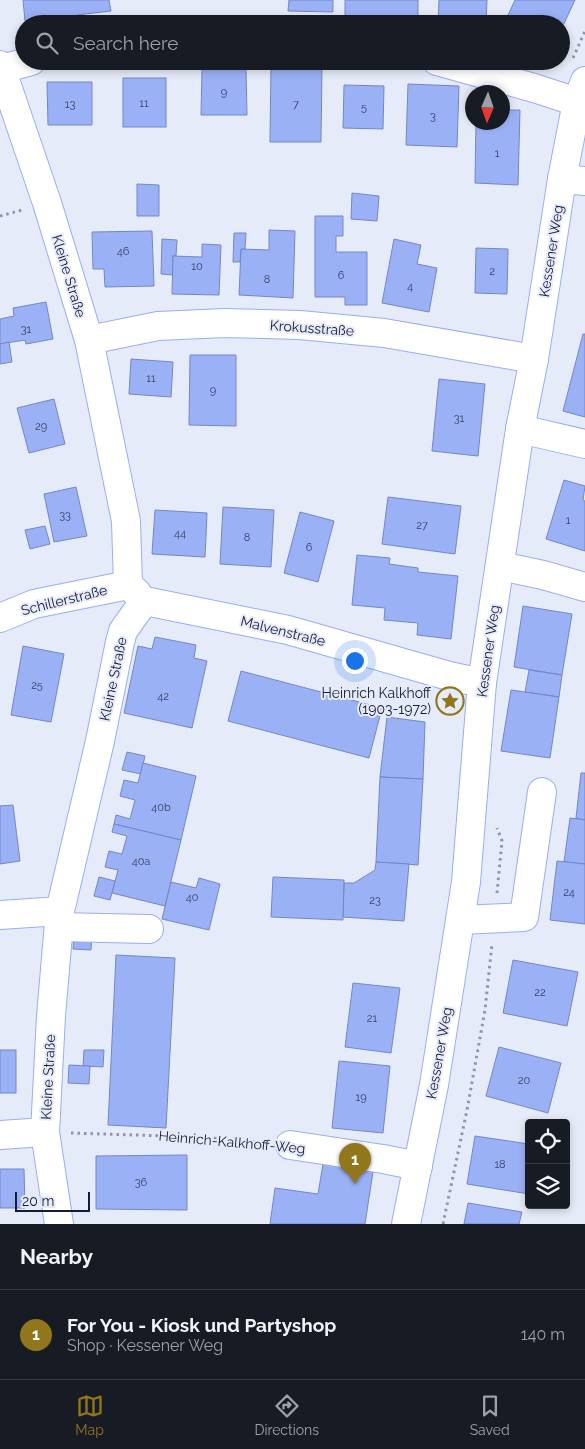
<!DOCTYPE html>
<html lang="en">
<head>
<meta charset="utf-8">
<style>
	:root { --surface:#171b24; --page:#20242c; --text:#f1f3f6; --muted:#9ea1a6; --line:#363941; --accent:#92761c }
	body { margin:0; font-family:Raleway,sans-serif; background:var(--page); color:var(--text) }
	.controls { position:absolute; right:15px; bottom:15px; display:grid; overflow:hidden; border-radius:5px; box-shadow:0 2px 8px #0003 }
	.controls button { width:45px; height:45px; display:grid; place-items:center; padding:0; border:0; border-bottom:1px solid var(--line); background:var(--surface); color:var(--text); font:25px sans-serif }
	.compass { position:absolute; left:465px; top:85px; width:45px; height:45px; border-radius:50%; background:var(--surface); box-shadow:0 2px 8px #0003; rotate:182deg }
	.scale { position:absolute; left:15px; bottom:12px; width:75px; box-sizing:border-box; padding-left:5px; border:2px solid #151c36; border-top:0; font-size:14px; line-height:18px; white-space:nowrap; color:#151c36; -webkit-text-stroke:4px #e6ebf9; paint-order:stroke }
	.you { position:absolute; left:354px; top:660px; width:18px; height:18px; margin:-12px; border:4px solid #fff; border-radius:50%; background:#1a73e8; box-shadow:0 0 0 8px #1a73e833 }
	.badge { display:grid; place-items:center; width:32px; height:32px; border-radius:50%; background:var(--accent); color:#fff; font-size:16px; font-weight:700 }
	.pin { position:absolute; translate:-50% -41px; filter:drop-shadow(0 1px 2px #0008) }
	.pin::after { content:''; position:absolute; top:26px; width:18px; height:15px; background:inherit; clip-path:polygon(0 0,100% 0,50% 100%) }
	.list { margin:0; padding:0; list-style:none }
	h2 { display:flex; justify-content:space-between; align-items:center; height:65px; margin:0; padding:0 20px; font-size:21px }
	h2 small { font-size:16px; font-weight:400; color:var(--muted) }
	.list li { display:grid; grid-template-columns:32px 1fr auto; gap:15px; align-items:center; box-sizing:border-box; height:90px; padding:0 20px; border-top:1px solid var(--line) }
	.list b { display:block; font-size:19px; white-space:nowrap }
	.list p { margin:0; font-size:16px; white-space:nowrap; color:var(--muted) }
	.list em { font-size:16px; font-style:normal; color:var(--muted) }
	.icon { flex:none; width:28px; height:28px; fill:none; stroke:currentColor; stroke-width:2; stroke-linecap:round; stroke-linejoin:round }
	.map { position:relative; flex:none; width:585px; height:1224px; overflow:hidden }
	.search { position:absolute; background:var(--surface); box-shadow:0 2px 8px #0003; left:15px; right:15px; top:15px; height:55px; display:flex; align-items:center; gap:12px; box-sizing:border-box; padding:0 18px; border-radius:28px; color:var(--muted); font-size:19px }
	.sheet { height:155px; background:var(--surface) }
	nav { display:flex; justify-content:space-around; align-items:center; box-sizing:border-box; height:70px; border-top:1px solid var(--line); background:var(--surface); font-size:14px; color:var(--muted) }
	nav a { display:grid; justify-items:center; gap:2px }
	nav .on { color:var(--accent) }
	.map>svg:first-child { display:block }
	.building { fill:#9bb1f5; stroke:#7287c7 }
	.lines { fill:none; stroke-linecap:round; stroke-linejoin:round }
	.minor-casing { stroke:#98aef1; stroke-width:30 }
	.path { stroke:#8f95a8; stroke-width:3; stroke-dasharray:2.5 4; stroke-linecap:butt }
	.minor { stroke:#fff; stroke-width:28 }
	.labels { text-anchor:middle; stroke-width:4; stroke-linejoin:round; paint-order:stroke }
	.number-label { font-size:11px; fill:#364166 }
	.street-label { font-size:14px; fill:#151c36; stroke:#e6ebf9 }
	.poi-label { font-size:14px; fill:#151c36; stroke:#e6ebf9; text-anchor:end }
</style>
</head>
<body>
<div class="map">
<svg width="585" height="1224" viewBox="0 0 585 1224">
	<rect width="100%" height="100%" fill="#e6ebf9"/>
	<g class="building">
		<path d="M23,0H109L111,11L77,15V19L58,21L57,18L25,21Z"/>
		<path d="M289,0H333V12L288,11Z"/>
		<rect x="345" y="0" width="73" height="17"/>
		<path d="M439,0H487L486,24H438Z"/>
		<path d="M515,0H575L561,30V24H504Z"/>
		<path d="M271,65H322L321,142H270Z"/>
		<path d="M202,69H246L247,115H201Z"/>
		<rect x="123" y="78" width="43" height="49"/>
		<path d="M47,82H92V125H48Z"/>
		<path d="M408,84L459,86L457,147L406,145Z"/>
		<path d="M344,85L384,86L383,129L343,128Z"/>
		<path d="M502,110H520L518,185L475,183L476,122H502Z"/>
		<path d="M137,184L159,185V216H137Z"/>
		<path d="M352,193L379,196L377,221L351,219Z"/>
		<path d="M315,216H343V236H336V252H367V305H345V297H315Z"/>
		<path d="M269,230L295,231L293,298L239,295L241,249L269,250Z"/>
		<path d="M152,231L154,286L105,287L104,269H93L92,232Z"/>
		<path d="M234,233H246L245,249H241L240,262H233Z"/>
		<path d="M162,239L177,240L176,256H173V275L161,274Z"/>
		<path d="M394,239L421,245L417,264L437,268L429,312L382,303Z"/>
		<path d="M202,244L221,245L219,295L172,294L173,256L202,257Z"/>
		<path d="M476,248L508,249L507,294L475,293Z"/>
		<path d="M46,302L53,339L26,344L25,340L0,344V319L14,316L13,308Z"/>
		<path d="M583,334H585V417L563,411Z"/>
		<path d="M9,342L12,362L0,364V344Z"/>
		<path d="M190,355H236V426L189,425Z"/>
		<path d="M131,359L173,362L171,397L129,394Z"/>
		<path d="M439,379L485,384L478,456L432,451Z"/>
		<path d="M54,399L65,444L29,453L17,408Z"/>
		<path d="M564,480L585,486L583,500L585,501V551L546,539Z"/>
		<path d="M76,487L87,536L54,542L44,494Z"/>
		<path d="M388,497L461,506L455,554L382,544Z"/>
		<path d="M223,507L274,510L271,567L220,564Z"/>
		<path d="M155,510L207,513L205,557L152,554Z"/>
		<path d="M300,512L334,521L318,582L284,573Z"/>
		<path d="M45,526L50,544L30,549L25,530Z"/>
		<path d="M357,555L390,558L389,564L418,568V572L458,576L451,639L417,635L418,623L384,620L385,608L352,605Z"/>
		<path d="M523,606L572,614L562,675L514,667Z"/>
		<path d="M155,637L196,645L194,658L207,661L192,728L124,713L138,646L152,649Z"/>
		<path d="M23,646L64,654L51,722L11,715Z"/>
		<path d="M529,670L562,675L559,697L525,692Z"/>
		<path d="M241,671L382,708L369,758L228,721Z"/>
		<path d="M511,690L559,697L550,758L501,751Z"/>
		<path d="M387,717L425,722L423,779L380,777Z"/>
		<path d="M127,752L145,756L141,774L122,770Z"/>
		<path d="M143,763L196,776L181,840L114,824L116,815L130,819L135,800L120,796L124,780L138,783Z"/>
		<path d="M581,773H585V820L576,818Z"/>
		<path d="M380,777L423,779L418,865L376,862Z"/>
		<path d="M13,805L20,861L0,864V806Z"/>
		<path d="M570,818L585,820V864L564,862Z"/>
		<path d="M114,824L181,840L165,906L112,893L118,870L105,867L109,851L122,854L127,836L112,832Z"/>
		<path d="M557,861L585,864V924L550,920Z"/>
		<path d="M376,862L409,864L404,921L343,917L344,883H354L375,870Z"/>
		<path d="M99,877L115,881L110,900L94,896Z"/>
		<path d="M273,877L344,880L343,920L271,917Z"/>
		<path d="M199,878L220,884L209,930L162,919L171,882L196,888Z"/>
		<path d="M74,931L92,932L91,950L73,949Z"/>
		<path d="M116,955L175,958L166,1128L108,1125Z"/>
		<path d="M513,960L578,972L567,1026L503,1013Z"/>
		<path d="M353,983L400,988L391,1053L345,1047Z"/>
		<path d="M499,1047L561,1063L548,1113L486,1096Z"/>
		<rect x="0" y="1050" width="16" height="43"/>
		<path d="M84,1050H104L103,1067L83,1066Z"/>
		<path d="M339,1061L390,1066L383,1133L332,1128Z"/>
		<path d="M69,1065L90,1066L89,1084L68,1083Z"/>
		<path d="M475,1136L529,1144V1194L467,1184Z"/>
		<path d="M187,1155V1210L96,1209V1156Z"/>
		<path d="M324,1158L374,1165L365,1224H270L275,1188L318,1194Z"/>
		<path d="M0,1169H24L25,1208H0Z"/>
		<path d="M468,1203L522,1212L519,1224H464Z"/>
	</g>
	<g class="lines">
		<g class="minor-casing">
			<g id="minor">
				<path d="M437,61L534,88L577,102"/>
				<path d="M0,65L47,203L89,340L126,521L128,585L137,593L140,600V607L123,631L120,642L100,741L60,911L51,1016L45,1132L59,1224"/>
				<path d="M2,69L31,61"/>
				<path d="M562,179L585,181"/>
				<path d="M89,340L158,326L225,323L300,325L384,333L534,359"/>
				<path d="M520,429L585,444"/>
				<path d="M500,566L543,575L585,587"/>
				<path d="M140,600L288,630L449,676L482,683"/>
				<path d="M0,618L34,604L128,585"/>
				<path d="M0,915L60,911"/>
				<path d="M460,920L524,917L542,792"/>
				<path d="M59,927L149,929"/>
				<path d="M0,1135L45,1132"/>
				<path d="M290,1145L383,1159L418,1166"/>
				<path d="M406,1224L434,1085L466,882L482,683L520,429L534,359L562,179L577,102L585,81"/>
			</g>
		</g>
		<g class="path">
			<path d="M573,58L585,31"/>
			<path d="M0,216L22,210"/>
			<path d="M497,893L502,841L497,828"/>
			<path d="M71,1133L200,1137L264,1143"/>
			<path d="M443,1224L467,1110L485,1010L492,944"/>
		</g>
		<use href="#minor" class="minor"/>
	</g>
	<defs>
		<g id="sight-ring" transform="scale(1.4375)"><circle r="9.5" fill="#e6ebf9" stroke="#92761c" stroke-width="1.5"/><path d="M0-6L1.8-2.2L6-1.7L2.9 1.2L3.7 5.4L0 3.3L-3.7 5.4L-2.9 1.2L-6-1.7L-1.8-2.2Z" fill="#92761c"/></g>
	</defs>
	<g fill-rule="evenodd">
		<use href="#sight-ring" x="450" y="701"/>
	</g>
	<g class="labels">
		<g class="number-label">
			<text x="224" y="96">9</text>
			<text x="144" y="107">11</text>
			<text x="70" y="108">13</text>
			<text x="296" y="108">7</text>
			<text x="364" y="111">5</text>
			<text x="433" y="120">3</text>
			<text x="497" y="157">1</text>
			<text x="123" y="255">46</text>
			<text x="197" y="270">10</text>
			<text x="492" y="275">2</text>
			<text x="341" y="279">6</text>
			<text x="267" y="283">8</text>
			<text x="410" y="290">4</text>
			<text x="26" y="333">31</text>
			<text x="151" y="382">11</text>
			<text x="213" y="394">9</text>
			<text x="459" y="422">31</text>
			<text x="41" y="430">29</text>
			<text x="65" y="519">33</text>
			<text x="568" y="524">1</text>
			<text x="422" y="529">27</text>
			<text x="180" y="537">44</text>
			<text x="247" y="541">8</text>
			<text x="309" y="551">6</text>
			<text x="37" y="689">25</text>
			<text x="163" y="700">42</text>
			<text x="161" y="811">40b</text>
			<text x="141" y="865">40a</text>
			<text x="569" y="896">24</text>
			<text x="192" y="901">40</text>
			<text x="375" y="904">23</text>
			<text x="540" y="996">22</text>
			<text x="372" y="1022">21</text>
			<text x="524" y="1084">20</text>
			<text x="361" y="1101">19</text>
			<text x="500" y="1168">18</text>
			<text x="141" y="1186">36</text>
		</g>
		<g class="street-label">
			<text transform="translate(551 251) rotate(-81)" y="5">Kessener Weg</text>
			<text transform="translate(69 276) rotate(73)" y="5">Kleine Straße</text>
			<text transform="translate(312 328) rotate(4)" y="5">Krokusstraße</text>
			<text transform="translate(64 600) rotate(-14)" y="5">Schillerstraße</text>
			<text transform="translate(283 631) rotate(14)" y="5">Malvenstraße</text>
			<text transform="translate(488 651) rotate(-82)" y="5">Kessener Weg</text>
			<text transform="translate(113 679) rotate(-78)" y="5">Kleine Straße</text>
			<text transform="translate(439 1053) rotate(-80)" y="5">Kessener Weg</text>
			<text transform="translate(48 1077) rotate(-87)" y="5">Kleine Straße</text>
			<text transform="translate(232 1142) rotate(5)" y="5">Heinrich-Kalkhoff-Weg</text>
		</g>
		<g class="poi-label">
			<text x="431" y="698">Heinrich Kalkhoff<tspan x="431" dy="16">(1903-1972)</tspan></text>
		</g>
	</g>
</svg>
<div class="controls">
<button><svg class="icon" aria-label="locate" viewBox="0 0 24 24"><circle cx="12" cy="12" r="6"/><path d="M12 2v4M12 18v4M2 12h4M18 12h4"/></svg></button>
<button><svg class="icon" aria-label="layers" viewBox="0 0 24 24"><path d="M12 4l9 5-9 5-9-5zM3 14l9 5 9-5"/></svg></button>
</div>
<svg class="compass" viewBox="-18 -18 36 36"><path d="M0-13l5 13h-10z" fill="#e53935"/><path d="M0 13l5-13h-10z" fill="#9ea1a6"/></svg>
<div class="scale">20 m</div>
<div class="you"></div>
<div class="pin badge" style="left:355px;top:1184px">1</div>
<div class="search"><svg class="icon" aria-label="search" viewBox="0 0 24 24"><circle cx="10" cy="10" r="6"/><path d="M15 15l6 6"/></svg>Search here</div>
</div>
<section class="sheet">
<h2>Nearby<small></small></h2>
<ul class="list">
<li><span class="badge">1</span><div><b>For You - Kiosk und Partyshop</b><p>Shop · Kessener Weg</p></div><em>140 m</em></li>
</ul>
</section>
<nav>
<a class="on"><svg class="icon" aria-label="map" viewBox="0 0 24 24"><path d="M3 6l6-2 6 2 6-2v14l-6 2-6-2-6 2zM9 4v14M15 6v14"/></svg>Map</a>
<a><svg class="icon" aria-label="directions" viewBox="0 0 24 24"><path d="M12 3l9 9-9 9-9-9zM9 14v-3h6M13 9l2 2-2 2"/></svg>Directions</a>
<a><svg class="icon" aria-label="saved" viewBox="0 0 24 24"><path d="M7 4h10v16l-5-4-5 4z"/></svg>Saved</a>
</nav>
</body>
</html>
